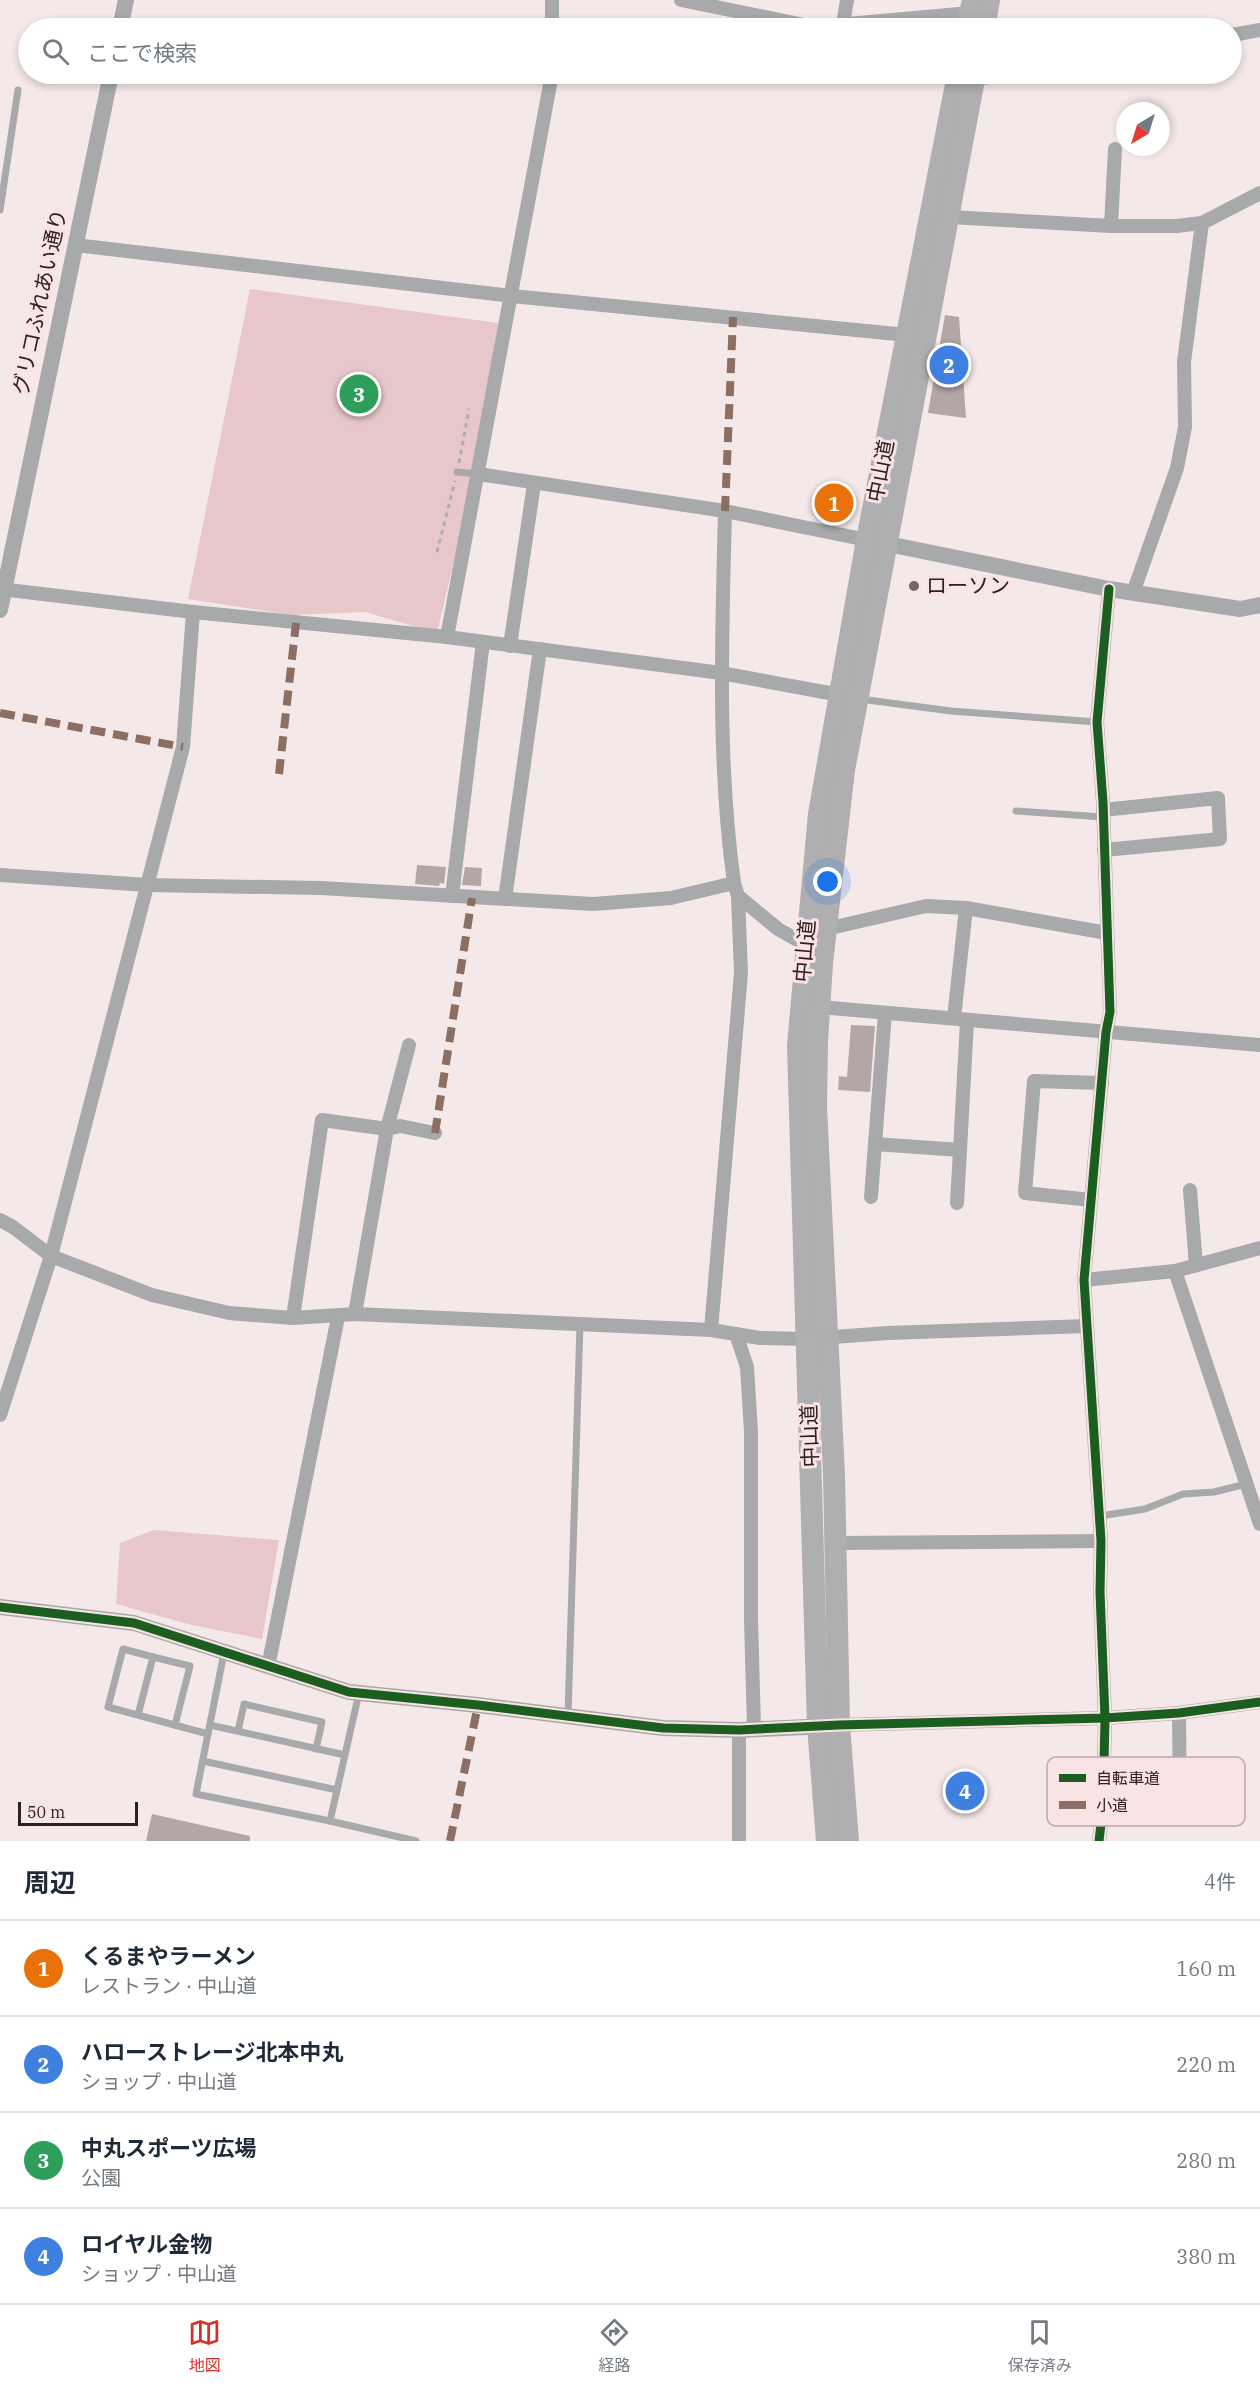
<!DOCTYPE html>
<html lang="ja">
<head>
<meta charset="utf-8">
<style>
	:root { --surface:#fff; --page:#f2f2f3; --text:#1f2937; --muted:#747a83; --line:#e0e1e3; --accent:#d93025 }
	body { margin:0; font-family:"IBM Plex Serif","Noto Sans JP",serif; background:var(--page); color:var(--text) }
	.compass { position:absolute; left:1116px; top:102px; width:54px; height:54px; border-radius:50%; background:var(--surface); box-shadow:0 3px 9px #0003; rotate:218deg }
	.scale { position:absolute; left:18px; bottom:15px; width:120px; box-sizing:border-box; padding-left:6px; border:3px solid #2e2021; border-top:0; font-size:16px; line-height:21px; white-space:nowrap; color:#2e2021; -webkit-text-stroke:4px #fae3e5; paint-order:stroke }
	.you { position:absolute; left:828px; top:882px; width:21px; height:21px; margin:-15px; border:4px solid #fff; border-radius:50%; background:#1a73e8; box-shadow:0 0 0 9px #1a73e833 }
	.badge { display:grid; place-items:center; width:39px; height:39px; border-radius:50%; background:var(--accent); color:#fff; font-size:20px; font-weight:700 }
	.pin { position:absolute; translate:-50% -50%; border:3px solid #fff; box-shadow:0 2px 6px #0006 }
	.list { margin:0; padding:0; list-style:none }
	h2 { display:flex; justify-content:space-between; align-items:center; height:78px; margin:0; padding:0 24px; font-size:26px }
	h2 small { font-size:20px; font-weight:400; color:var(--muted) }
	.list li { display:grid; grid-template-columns:39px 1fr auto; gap:18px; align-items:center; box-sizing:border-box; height:96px; padding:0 24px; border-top:2px solid var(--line) }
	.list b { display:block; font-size:22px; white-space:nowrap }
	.list p { margin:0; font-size:20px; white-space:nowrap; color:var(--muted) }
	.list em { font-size:20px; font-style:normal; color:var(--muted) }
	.icon { flex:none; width:33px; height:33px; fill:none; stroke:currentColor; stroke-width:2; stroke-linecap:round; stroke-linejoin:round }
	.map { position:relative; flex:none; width:1260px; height:1841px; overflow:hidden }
	.search { position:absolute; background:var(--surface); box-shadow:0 3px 9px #0003; left:18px; right:18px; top:18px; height:66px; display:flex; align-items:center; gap:15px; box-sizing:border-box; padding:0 21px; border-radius:33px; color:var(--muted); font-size:22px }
	.sheet { height:462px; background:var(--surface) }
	nav { display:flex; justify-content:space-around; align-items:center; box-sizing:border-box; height:84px; border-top:2px solid var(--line); background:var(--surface); font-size:16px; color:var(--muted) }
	nav a { display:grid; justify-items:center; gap:3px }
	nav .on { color:var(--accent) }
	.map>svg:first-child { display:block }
	.green { fill:#e7c7ca }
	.building { fill:#b2a6a7 }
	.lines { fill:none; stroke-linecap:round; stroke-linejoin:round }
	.path { stroke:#afacad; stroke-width:3; stroke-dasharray:4.5 4.5; stroke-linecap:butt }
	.service { stroke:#a7a9ab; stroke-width:7 }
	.minor { stroke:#a7a9ab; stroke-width:14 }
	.tertiary { stroke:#a7a9ab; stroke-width:16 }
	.trunk { stroke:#afaeb0; stroke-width:22 }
	.path-bridge { stroke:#afacad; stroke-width:3; stroke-dasharray:4.5 4.5; stroke-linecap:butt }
	.quiet { stroke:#8d6e63; stroke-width:8; stroke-dasharray:15 8; stroke-linecap:butt }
	.cycleway-casing { stroke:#fae3e5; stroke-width:13 }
	.cycleway { stroke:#1b5e20; stroke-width:9 }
	.poi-dot { fill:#746667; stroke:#fae3e5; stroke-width:2 }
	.labels { text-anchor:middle; stroke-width:6; stroke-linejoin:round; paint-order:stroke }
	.street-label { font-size:21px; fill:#2e2021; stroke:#fae3e5 }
	.poi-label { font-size:21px; fill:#2e2021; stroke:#fae3e5; text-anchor:start }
	.key { fill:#fae3e5; stroke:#bda8aa; stroke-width:1.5 }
	.key-label { font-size:16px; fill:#2e2021 }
</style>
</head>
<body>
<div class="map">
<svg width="1260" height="1841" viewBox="0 0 1260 1841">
	<rect width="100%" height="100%" fill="#f5e8e9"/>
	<g class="green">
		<path d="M250,289L498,323L477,465L437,633L365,612L291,615L188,599Z"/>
		<path d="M154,1530L279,1540L262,1639L192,1625L116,1604L120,1543Z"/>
	</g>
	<g class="building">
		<path d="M945,315L959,317L966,418L928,413Z"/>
		<path d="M417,865L446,867L444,884L440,883L439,886L415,884Z"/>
		<path d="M465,867L482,868L481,886L462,885Z"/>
		<path d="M851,1025L875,1026L870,1092L838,1090L839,1076L847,1077Z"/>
		<path d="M152,1814L250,1836V1841H146Z"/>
	</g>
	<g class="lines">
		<g class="path">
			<path d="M459,463L469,409"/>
			<path d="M437,552L455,481"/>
		</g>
		<g class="service">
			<path d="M0,210L18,90"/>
			<path d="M457,472L478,474"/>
			<path d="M860,699L951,711L1097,722"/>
			<path d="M1016,811L1103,817"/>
			<path d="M1100,1516L1145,1509L1183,1494L1214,1492L1246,1484"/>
			<path d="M224,1653L196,1794L330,1821"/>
			<path d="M153,1657L190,1666L175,1725"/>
			<path d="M359,1693L330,1821L416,1841"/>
			<path d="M138,1715L153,1657L123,1649L108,1707L208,1734"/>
			<path d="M568,1715L580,1324"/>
			<path d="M210,1725L345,1755"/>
			<path d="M238,1731L244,1704L322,1722L316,1749"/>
			<path d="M203,1761L337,1790"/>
		</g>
		<g class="minor">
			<path d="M552,0V28"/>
			<path d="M681,0L814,27L970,13"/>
			<path d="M843,24L847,0"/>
			<path d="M1232,35L1260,30"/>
			<path d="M974,79L1011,74"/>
			<path d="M949,217L1111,226H1176L1202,223L1260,193"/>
			<path d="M1111,226L1115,149"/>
			<path d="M75,245L512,296L907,335"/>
			<path d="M478,474L725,511L872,541"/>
			<path d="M725,511C722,635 717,760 734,883"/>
			<path d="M0,589L193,612L447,637L721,673L840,695"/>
			<path d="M1133,593L1177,468L1185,427L1184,362L1202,223"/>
			<path d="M447,637L552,74"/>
			<path d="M510,646L534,484"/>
			<path d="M1103,810L1218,798L1220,839L1104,850"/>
			<path d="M0,875L147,885L321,888L593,904L671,898L734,883L738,896L778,929L806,945"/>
			<path d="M452,896L483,642"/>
			<path d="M738,896L741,973L711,1330L760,1338L806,1339L888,1333L1087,1326"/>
			<path d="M505,899L540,649"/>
			<path d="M826,929L926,906L966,908L1107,933"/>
			<path d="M819,1007L1260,1045"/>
			<path d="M885,1013L875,1144L960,1150L967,1021"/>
			<path d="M954,1018L966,908"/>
			<path d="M1190,1190L1196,1265"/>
			<path d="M871,1197L875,1144"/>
			<path d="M1091,1200L1025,1193L1034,1081L1102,1083"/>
			<path d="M957,1203L960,1150"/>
			<path d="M0,1220L13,1227L51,1256L152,1295L229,1313L293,1318L355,1314L711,1330"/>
			<path d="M1175,1271L1260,1248"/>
			<path d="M1084,1280L1175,1271L1260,1524"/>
			<path d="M355,1314L387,1129L409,1045"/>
			<path d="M293,1318L322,1120L387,1129L400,1126L435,1133"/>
			<path d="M736,1334L747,1367L751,1432V1619L754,1729"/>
			<path d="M0,1415L51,1256L183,747L193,612"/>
			<path d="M836,1543L1101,1541"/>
			<path d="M268,1667L338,1317"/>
			<path d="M839,1725L1105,1718L1179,1713L1260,1702"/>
			<path d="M1103,1807L1180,1806L1179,1713"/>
			<path d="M739,1841V1730"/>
			<path d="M1099,1841L1103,1807L1105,1718L1100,1592L1101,1541L1084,1280L1106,1032L1110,1012L1103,802L1097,722L1109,589"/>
		</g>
		<g class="tertiary">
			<path d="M120,28L126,0"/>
			<path d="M888,544L1109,589L1240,609L1260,605"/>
			<path d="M0,610L111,74"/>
			<path d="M0,1607L134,1623L349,1692L478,1705L663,1728L739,1730L828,1726"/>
		</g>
		<g class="trunk">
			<path d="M967,28L973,0"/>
			<path d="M984,28L989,0"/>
			<path d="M827,1841L818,1726L798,1045L819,814L867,540L958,74"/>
			<path d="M848,1841L839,1725L834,1475L816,1107L817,1042L822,963L844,770L975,74"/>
		</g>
		<path class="path-bridge" d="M796,1327L843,1342"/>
		<g class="quiet">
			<path d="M725,511L733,317"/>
			<path d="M0,713L183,747"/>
			<path d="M279,774L296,623"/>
			<path d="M435,1133L472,898"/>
			<path d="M450,1841L478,1705"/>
		</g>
		<g class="cycleway-casing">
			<g id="cycleway">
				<path d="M0,1607L134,1623L349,1692L478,1705L663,1728L739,1730L839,1725L1105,1718L1179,1713L1260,1702"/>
				<path d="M1099,1841L1103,1807L1105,1718L1100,1592L1101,1541L1084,1280L1106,1032L1110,1012L1103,802L1097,722L1109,589"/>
			</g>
		</g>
		<use href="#cycleway" class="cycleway"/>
	</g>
	<circle class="poi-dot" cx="914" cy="586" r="6"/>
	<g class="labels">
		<g class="street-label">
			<text transform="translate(40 302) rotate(-78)" y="7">グリコふれあい通り</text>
			<text transform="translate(881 471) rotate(-79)" y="7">中山道</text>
			<text transform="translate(805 951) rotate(-85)" y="7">中山道</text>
			<text transform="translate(810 1436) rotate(-92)" y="7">中山道</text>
		</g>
		<g class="poi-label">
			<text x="926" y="593">ローソン</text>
		</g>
	</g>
	<rect x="1047" y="1757" width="198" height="69" rx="9" class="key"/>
	<rect x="1059" y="1774" width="27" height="8" fill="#1b5e20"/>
	<rect x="1059" y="1801" width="27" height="8" fill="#8d6e63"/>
	<g class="key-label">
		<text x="1096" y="1784">自転車道</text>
		<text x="1096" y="1811">小道</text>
	</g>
</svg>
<svg class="compass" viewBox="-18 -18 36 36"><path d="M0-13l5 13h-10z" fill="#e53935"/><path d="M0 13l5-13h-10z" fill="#747a83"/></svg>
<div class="scale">50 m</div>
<div class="you"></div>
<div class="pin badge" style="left:834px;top:503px;background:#e8710a">1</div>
<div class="pin badge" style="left:949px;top:365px;background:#3f7fe0">2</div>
<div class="pin badge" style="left:359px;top:394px;background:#2e9e5b">3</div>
<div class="pin badge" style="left:965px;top:1791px;background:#3f7fe0">4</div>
<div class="search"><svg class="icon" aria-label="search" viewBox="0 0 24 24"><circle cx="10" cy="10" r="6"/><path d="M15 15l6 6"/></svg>ここで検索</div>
</div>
<section class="sheet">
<h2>周辺<small>4件</small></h2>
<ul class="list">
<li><span class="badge" style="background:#e8710a">1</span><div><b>くるまやラーメン</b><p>レストラン · 中山道</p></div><em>160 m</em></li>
<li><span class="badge" style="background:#3f7fe0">2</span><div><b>ハローストレージ北本中丸</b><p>ショップ · 中山道</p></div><em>220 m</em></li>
<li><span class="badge" style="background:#2e9e5b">3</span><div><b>中丸スポーツ広場</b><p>公園</p></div><em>280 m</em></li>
<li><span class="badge" style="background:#3f7fe0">4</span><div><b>ロイヤル金物</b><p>ショップ · 中山道</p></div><em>380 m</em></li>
</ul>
</section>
<nav>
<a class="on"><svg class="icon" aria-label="map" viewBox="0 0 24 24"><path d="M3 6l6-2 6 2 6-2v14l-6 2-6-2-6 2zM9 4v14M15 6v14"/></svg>地図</a>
<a><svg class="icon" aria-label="directions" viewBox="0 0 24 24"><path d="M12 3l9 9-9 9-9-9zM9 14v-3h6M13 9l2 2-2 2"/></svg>経路</a>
<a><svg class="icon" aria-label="saved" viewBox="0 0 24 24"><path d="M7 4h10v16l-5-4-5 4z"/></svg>保存済み</a>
</nav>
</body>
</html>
